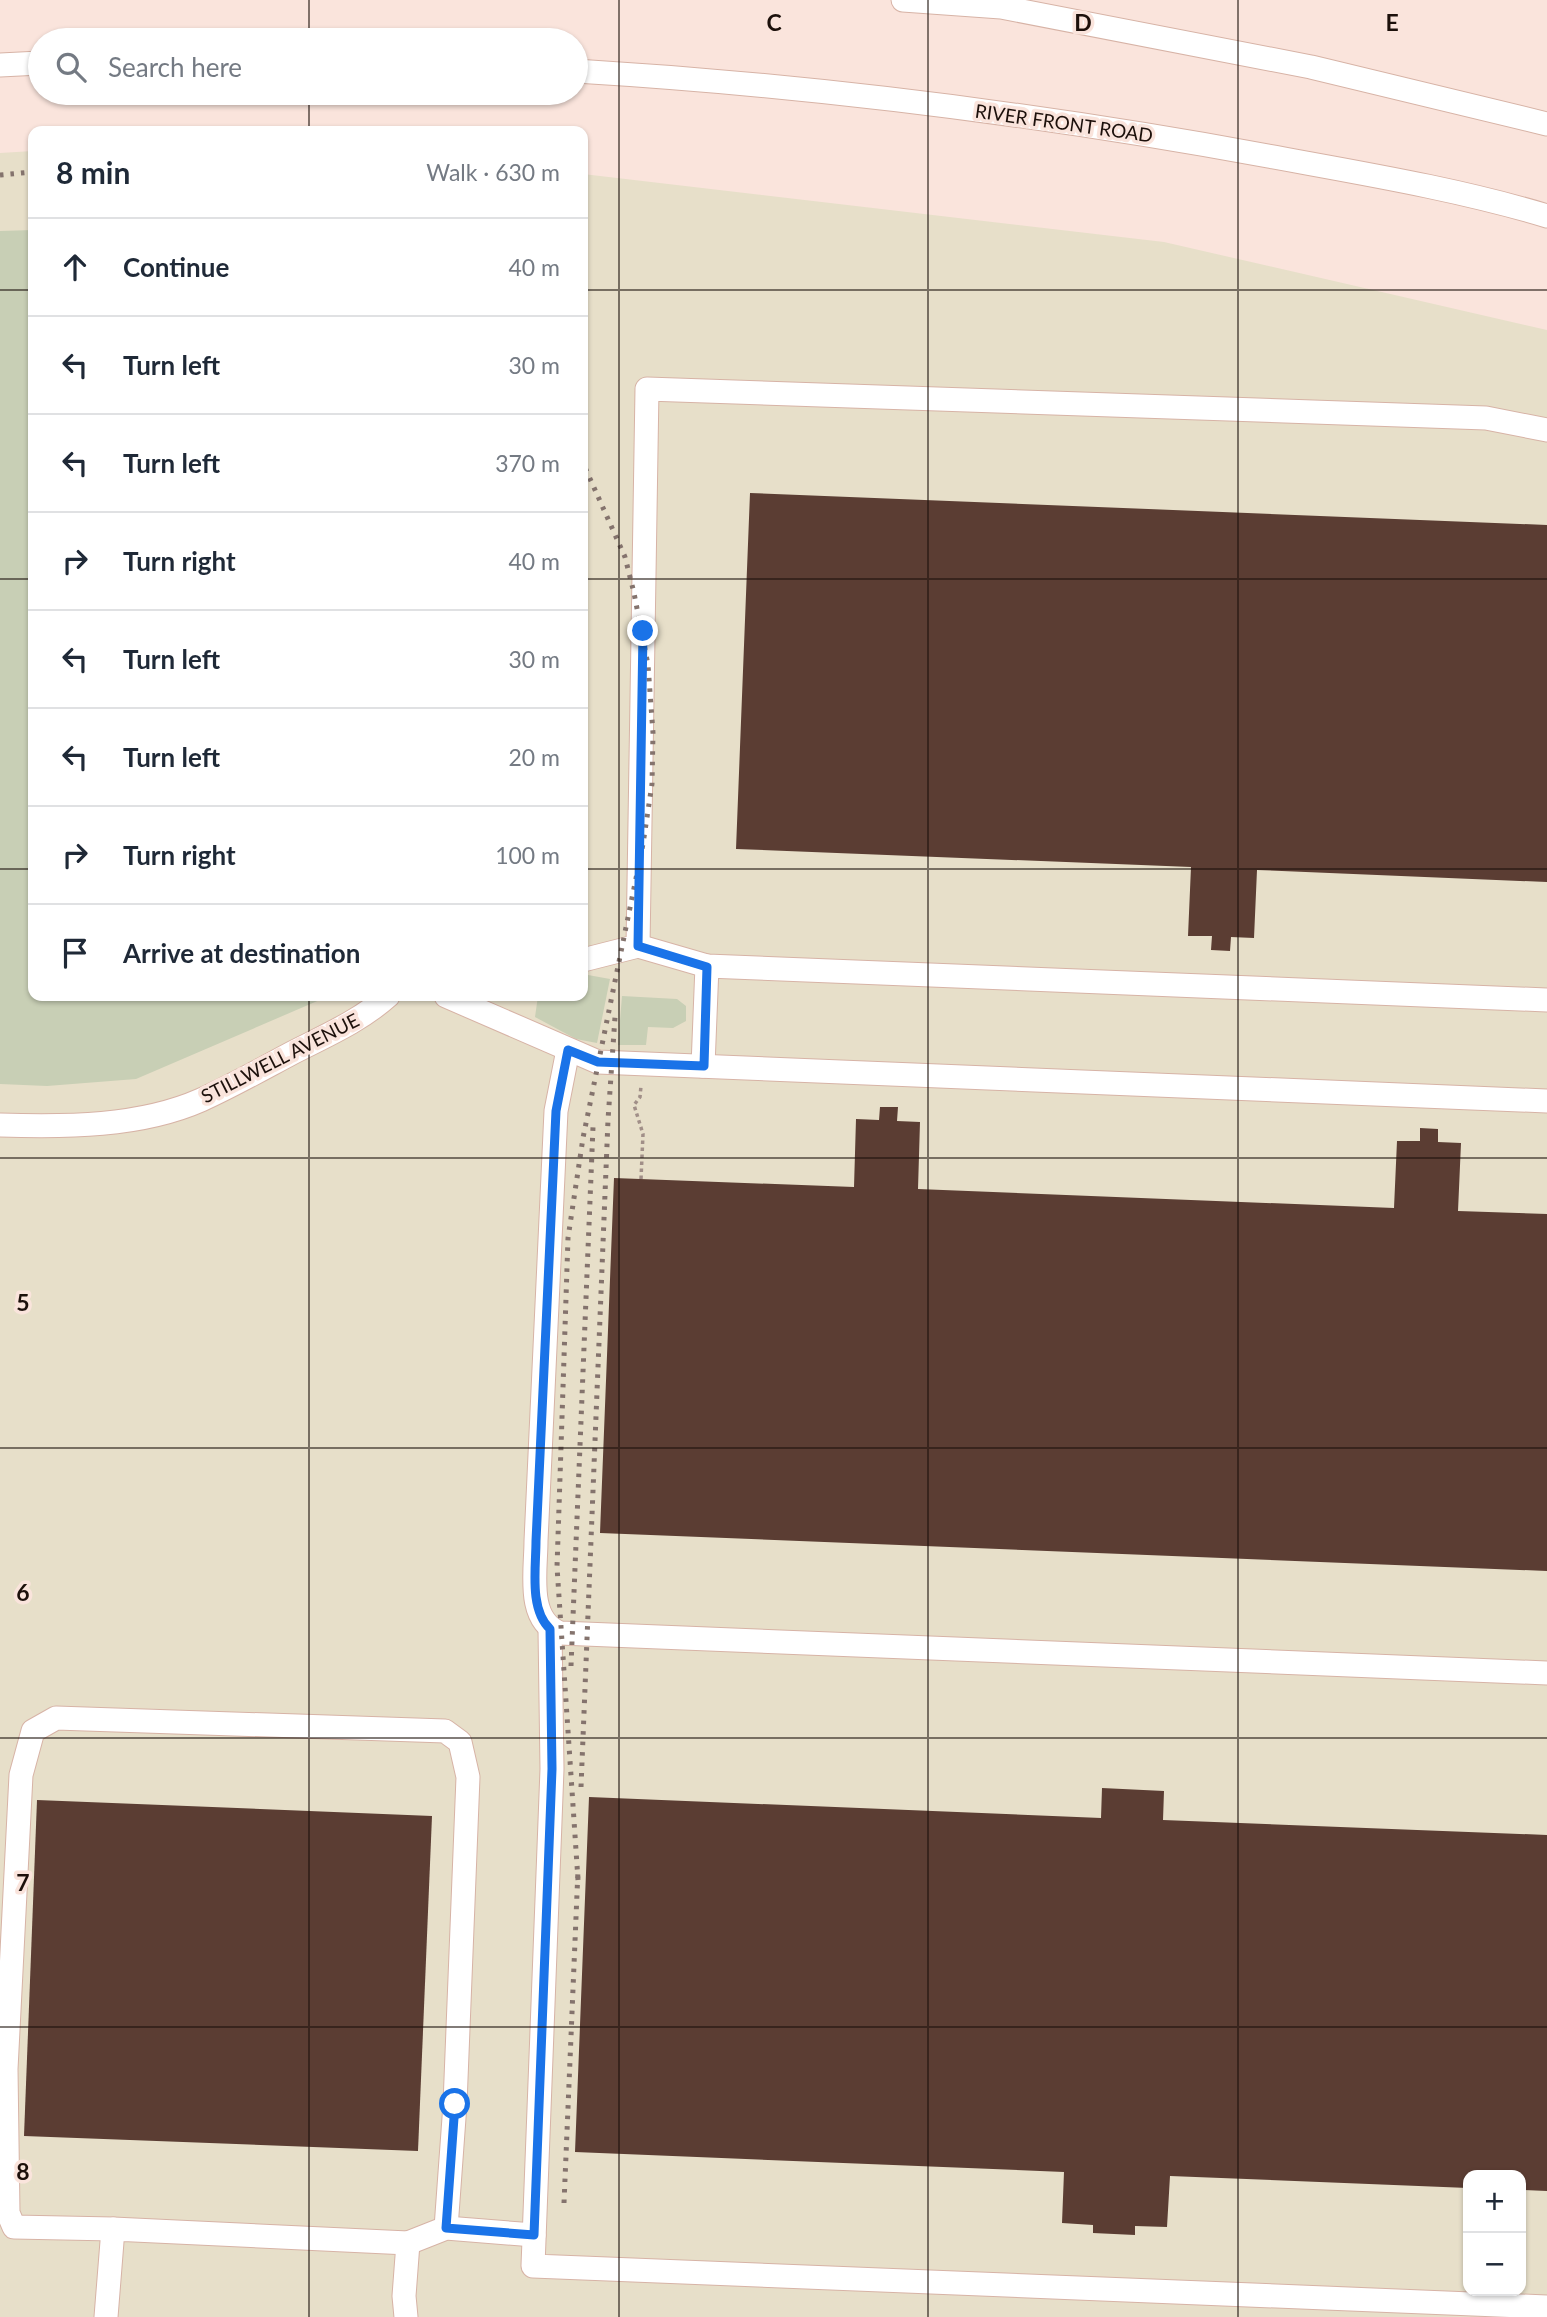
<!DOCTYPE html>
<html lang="en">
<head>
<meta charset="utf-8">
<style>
	:root { --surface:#fff; --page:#f2f2f3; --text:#1f2937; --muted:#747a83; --line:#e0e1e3 }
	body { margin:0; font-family:Lato,sans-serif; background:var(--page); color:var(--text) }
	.controls { position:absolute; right:21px; bottom:21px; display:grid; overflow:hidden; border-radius:14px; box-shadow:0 2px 5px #0004 }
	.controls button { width:63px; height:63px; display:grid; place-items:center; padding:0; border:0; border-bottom:2px solid var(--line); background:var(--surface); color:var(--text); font:35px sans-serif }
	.stop { position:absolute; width:21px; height:21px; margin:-16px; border:5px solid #1a73e8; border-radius:50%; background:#fff }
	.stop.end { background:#1a73e8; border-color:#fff; box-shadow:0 2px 7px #0008 }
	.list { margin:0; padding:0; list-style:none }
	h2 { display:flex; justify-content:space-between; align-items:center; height:91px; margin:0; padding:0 28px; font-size:30px }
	h2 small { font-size:23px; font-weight:400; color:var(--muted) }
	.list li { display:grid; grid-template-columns:46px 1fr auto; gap:21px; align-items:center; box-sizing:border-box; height:98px; padding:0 28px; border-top:2px solid var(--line) }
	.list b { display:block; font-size:26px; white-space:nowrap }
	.list em { font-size:23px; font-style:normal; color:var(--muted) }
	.icon { flex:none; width:38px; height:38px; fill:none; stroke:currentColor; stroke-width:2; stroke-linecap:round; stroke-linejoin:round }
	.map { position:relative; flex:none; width:1547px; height:2317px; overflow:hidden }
	.search { position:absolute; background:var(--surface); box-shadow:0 2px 5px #0004; left:28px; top:28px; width:560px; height:77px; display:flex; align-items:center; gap:18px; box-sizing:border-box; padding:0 24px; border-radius:38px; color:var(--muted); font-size:26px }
	.panel { position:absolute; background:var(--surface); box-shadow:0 2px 5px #0004; left:28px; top:126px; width:560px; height:875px; border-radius:14px }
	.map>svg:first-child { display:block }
	.industrial { fill:#e7dfc9; fill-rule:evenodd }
	.green { fill:#c8cfb5 }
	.building { fill:#5b3d33 }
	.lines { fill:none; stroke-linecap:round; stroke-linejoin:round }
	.minor-casing { stroke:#d7b3a6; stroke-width:25 }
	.path { stroke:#a18f88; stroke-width:3.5; stroke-dasharray:3.5 3.5; stroke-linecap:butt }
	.minor { stroke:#fff; stroke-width:23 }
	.rail { stroke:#84736d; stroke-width:5; stroke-dasharray:3.5 7; stroke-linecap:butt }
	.route { stroke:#1a73e8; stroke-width:9 }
	.grid { fill:none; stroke:#1c100b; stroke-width:2; stroke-opacity:0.55 }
	.labels { text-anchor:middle; stroke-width:7; stroke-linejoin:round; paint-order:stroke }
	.street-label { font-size:19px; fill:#1c100b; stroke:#fae4dc }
	.grid-label { font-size:23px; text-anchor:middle; font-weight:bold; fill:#1c100b; stroke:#fae4dc; stroke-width:7; stroke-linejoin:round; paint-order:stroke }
</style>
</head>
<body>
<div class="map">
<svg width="1547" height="2317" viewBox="0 0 1547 2317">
	<rect width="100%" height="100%" fill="#fae4dc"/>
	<path class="industrial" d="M33,151V996H583V174L1164,242L1547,330V2317H0V153ZM1468,2175H1521V2291H1468Z"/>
	<g class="green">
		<path d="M33,230V996H329L136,1079L47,1086L0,1084V231Z"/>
		<path d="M588,975L610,979L597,1043L576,1039L535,1017L538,996H583V976Z"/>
		<path d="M622,996L677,999L686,1006V1021L673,1028L648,1027L646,1045H618Z"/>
	</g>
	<g class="building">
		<path d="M750,493L1547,525V882L1257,870L1254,938L1231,937L1230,951L1211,950L1212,936H1188L1191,867L736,849Z"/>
		<path d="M880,1107H898L897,1121L920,1122L918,1189L1394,1208L1397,1141H1420V1128L1438,1129V1142L1461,1143L1458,1211L1547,1214V1571L600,1533L614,1178L854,1187L856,1119L879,1120Z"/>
		<path d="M1102,1788L1164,1791L1163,1820L1547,1835V2191L1521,2190V2175H1468V2188L1170,2176L1167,2227L1135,2226V2235L1093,2233V2225L1062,2223L1064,2172L575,2152L589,1797L1101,1818Z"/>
		<path d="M37,1800L432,1816L418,2151L24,2136Z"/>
	</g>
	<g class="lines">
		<g class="minor-casing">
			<g id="minor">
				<path d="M903,0L1001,7L1311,67L1547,124"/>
				<path d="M0,65L40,63"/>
				<path d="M576,71C808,85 1039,114 1268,156C1360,173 1458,189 1547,216"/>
				<path d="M638,946L707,966L1547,1000"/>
				<path d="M583,960L638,946L647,389L1486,418L1547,430"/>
				<path d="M446,996L598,1062L1547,1101"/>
				<path d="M568,1050L556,1111L536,1541C536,1571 526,1620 560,1633L1547,1673"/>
				<path d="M703,1066L707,966"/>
				<path d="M0,1125C65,1127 140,1127 201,1100C232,1086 262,1069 292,1053C325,1036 360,1021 388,996"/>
				<path d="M550,1629L552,1769L533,2266L1547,2307"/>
				<path d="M113,2229L14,2227L8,2213L6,2069L21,1775L33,1731L56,1718L445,1731L460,1742L468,1777L455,2104L446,2228"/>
				<path d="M408,2243L446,2228L534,2235"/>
				<path d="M106,2317L113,2229L408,2243L404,2296L406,2317"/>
			</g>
		</g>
		<path class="path" d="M641,1179L643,1134L634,1105L640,1097L641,1086"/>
		<use href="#minor" class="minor"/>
		<g class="rail">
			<path d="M0,175L33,172"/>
			<path d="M571,1666L593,1127"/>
			<path d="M581,1787L608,1120L615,1017"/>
			<path d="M578,1880L557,1567L568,1238L583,1138L643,844L652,784L653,733L648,665L634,593L625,557L583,463"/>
			<path d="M564,2203L578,1870"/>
		</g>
	</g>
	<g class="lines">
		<path class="route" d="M455,2104L446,2228L534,2235L552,1769L550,1629C529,1609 536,1568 536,1541L556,1111L568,1050L598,1062L704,1066L707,967L638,946L643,631"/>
	</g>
	<path class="grid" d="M309,0V40M619,0V2317M928,0V2317M1238,0V2317M309,93V131M0,290H33M583,290H1547M0,579H33M583,579H1547M0,869H33M583,869H1547M309,996V2317M0,1158H1547M0,1448H1547M0,1738H1547M0,2027H1547"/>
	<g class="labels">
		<g class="street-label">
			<text transform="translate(1064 123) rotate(8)" y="7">RIVER FRONT ROAD</text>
			<text transform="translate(280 1058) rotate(-27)" y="7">STILLWELL AVENUE</text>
		</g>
	</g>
	<g class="grid-label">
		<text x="774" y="31">C</text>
		<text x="1083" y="31">D</text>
		<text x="1392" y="31">E</text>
		<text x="23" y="1311">5</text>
		<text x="23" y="1601">6</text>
		<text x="23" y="1891">7</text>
		<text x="23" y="2180">8</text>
	</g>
</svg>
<div class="controls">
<button>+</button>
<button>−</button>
</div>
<div class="stop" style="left:455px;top:2104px"></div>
<div class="stop end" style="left:643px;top:631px"></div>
<div class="search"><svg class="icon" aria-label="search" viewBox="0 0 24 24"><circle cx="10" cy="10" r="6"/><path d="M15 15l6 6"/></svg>Search here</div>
<section class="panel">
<h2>8 min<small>Walk · 630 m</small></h2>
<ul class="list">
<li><svg class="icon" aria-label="ahead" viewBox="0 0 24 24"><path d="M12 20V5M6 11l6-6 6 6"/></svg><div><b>Continue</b></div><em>40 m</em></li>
<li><svg class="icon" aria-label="left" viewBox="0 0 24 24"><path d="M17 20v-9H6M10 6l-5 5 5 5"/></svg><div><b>Turn left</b></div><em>30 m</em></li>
<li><svg class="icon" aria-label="left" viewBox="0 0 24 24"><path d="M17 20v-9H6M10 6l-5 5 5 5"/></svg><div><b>Turn left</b></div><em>370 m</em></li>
<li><svg class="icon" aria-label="right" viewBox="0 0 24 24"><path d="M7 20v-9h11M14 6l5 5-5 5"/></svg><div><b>Turn right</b></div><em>40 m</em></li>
<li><svg class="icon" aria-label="left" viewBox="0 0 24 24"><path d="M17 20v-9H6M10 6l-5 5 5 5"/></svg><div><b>Turn left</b></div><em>30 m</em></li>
<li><svg class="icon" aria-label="left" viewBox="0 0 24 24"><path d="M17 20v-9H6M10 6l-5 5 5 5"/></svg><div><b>Turn left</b></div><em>20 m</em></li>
<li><svg class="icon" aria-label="right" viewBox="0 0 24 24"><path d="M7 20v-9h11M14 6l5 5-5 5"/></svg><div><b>Turn right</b></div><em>100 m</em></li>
<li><svg class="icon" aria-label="arrive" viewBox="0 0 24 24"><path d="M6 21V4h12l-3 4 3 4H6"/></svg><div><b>Arrive at destination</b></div></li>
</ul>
</section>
</div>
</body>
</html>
